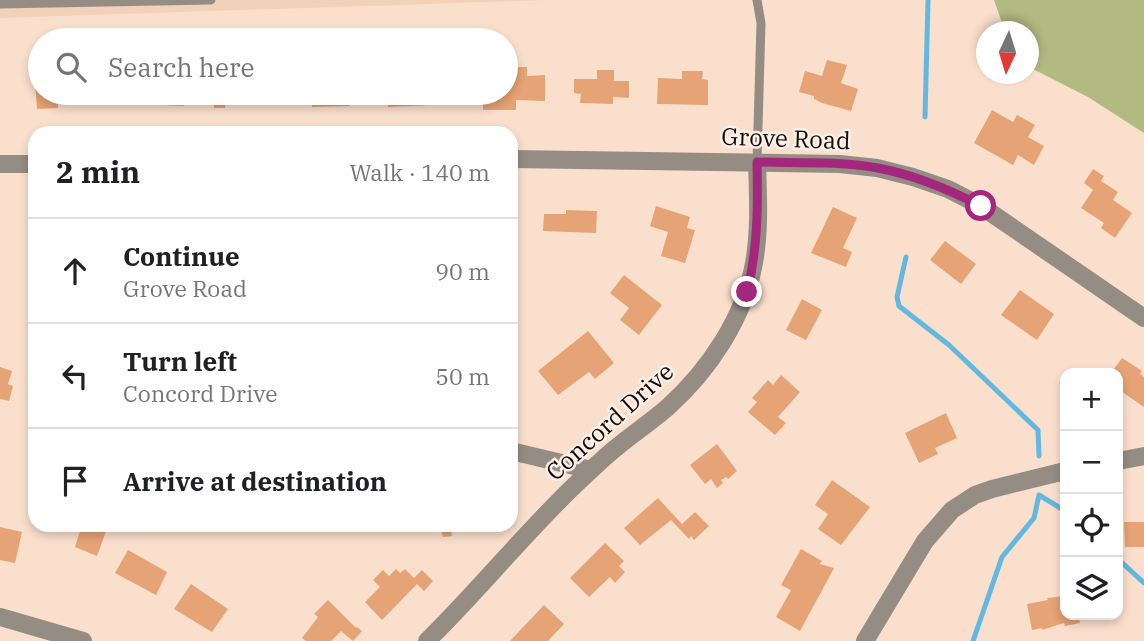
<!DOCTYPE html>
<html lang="en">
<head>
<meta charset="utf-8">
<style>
	:root { --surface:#fff; --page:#f6f6f6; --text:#202124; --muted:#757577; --line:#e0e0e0 }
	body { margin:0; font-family:"IBM Plex Serif",serif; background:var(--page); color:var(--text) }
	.controls { position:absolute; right:21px; bottom:21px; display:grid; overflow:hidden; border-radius:14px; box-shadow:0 4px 10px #0003 }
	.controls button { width:63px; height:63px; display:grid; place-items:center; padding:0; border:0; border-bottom:2px solid var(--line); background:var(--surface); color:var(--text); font:35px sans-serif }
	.compass { position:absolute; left:976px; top:21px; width:63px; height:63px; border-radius:50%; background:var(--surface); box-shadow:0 4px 10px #0003; rotate:184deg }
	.stop { position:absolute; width:21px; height:21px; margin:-16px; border:5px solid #a3287d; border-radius:50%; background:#fff }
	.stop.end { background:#a3287d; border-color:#fff; box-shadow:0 2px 7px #0008 }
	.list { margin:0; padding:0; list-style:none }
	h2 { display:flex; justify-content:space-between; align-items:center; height:91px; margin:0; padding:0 28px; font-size:30px }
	h2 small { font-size:23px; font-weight:400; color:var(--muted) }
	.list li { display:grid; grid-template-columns:46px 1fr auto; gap:21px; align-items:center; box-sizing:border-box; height:105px; padding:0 28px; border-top:2px solid var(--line) }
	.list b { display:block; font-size:26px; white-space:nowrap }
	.list p { margin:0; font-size:23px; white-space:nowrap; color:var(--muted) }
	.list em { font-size:23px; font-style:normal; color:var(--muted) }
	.icon { flex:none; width:38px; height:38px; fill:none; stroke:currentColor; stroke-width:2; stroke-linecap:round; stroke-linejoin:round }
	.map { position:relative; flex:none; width:1144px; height:641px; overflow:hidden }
	.search { position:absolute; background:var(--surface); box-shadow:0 4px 10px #0003; left:28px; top:28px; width:490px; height:77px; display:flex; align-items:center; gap:18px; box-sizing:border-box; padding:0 24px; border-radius:38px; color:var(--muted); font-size:26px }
	.panel { position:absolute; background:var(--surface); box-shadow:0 4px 10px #0003; left:28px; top:126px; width:490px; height:406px; border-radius:21px }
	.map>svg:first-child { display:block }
	.built { fill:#f2d1bb }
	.green { fill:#b2b981 }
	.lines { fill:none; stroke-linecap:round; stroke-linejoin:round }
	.stream { stroke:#63b8e0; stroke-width:5 }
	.building { fill:#e6a375 }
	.service { stroke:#958d83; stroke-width:9 }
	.minor { stroke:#958d83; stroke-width:18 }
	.tertiary { stroke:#958d83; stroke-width:18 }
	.route { stroke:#a3287d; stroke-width:9 }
	.labels { text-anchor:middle; stroke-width:5; stroke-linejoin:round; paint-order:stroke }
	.street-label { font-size:24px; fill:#120905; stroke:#fbf0e9 }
</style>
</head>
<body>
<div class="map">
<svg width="1144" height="641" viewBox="0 0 1144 641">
	<rect width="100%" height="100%" fill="#fadfcd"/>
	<path class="built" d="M0,0H549L0,18Z"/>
	<path class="green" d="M994,0H1144V133L1088,97L1029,67L1028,32L1005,31Z"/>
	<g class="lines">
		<g class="stream">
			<path d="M925,117L928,0"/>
			<path d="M906,257L897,297L899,306L949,345L1038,430L1039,456"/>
			<path d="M1118,559L1144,583"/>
			<path d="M973,641L1002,557L1034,518L1039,495L1065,511"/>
		</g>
	</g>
	<g class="building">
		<path d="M827,60L847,65L841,83L858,89L851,111L822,103L814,99V96L799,92L805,71L822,76Z"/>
		<path d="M509,67H527V76L545,75V101L516,100V110H483V93H506V81H510Z"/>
		<path d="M34,68H40V93H83V102L58,103V108L37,109Z"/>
		<path d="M597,70H614V81H629V98L613,97V104L580,103L581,94L574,93V79H597Z"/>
		<path d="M682,71H703L702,79L708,80V105L657,104L658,78L682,79Z"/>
		<path d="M122,93H185L184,106L121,103Z"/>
		<path d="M213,93H278L279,100L256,101V104L225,105V108H214Z"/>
		<path d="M301,93H350V106L312,107V101H301Z"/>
		<path d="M388,93H451V104L388,107Z"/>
		<path d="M992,110L1013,122L1017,115L1035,125L1028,137L1044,146L1034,165L1018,155L1013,165L974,143Z"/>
		<path d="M1093,169L1104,176L1101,181L1118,192L1113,200L1132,213L1115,238L1101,228L1104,223L1081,208L1093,190L1084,183Z"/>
		<path d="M656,206L690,217L687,228L695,230L685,263L661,256L668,232L650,226Z"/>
		<path d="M833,207L857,218L843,248L852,252L846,267L811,253Z"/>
		<path d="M566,210L597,211L596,233L543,231L544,214H566Z"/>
		<path d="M945,241L976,264L961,284L930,260Z"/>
		<path d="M624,275L662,305L639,335L620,320L629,308L610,293Z"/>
		<path d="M1020,290L1054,314L1037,340L1001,315Z"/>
		<path d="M802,299L822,310L806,340L786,330Z"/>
		<path d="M588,331L614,363L595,379L589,372L558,395L538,371Z"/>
		<path d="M1122,358L1142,371L1140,374L1144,377V407L1118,389V373H1111Z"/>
		<path d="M0,367L12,371L8,384L13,386L9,401L0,399Z"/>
		<path d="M781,375L800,392L778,417L786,423L775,435L748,412L757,402L752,398L768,380L773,385Z"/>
		<path d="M946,413L957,438L935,448L938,454L919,463L905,433Z"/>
		<path d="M717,444L737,471L728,479L726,477L721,480L723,483L717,488L711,479L705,484L690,465Z"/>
		<path d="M832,480L870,507L841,545L818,529L828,514L815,505Z"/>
		<path d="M658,498L682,524L695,512L709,526L694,540L691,536L689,539L671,520L640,545L624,528Z"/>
		<path d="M1124,522H1144V547H1125Z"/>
		<path d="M82,525L108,526L97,556L75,547Z"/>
		<path d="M439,525H466V526L451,530L452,536L443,537Z"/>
		<path d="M0,527L22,532L15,563L0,560Z"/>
		<path d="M605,543L624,561L619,566L625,572L615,583L610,577L589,597L570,578Z"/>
		<path d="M801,549L822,561L820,564L834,568L800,631L776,617L791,590L781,585Z"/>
		<path d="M128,550L167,572L156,595L115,573Z"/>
		<path d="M396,569L400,573L405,569L414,578L422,570L433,581L424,591L417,584L382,620L365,602L380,587L373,580L383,570L389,576Z"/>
		<path d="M191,584L228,609L212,632L174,609Z"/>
		<path d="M1065,596V615H1078L1080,623L1065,626L1064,623L1042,630V628L1032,630L1027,604L1048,600L1047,598Z"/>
		<path d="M328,600L356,628L357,627L362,631L353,641L341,631L331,641H306L302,638L318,617L314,614Z"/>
		<path d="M544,605L564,624L548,641H510Z"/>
	</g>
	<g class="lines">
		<g class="service">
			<path d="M757,0L761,23L757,162"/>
			<path d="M0,4L211,0"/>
		</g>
		<g class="minor">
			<path d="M511,451L591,470"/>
			<path d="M427,641C478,591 523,535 574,486C588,473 602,459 617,447C634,433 652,421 668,407C709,370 744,318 754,263C760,230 758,195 757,162"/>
		</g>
		<g class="tertiary">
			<path d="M511,159L840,164L877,168L913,177L948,189L981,206L1144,318"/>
			<path d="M0,164H35"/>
			<path d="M1118,461L1144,456"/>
			<path d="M0,617L83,641"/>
			<path d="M865,641L925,541L952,510L975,495L992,489L1065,471"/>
		</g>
	</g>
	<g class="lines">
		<path class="route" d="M747,292C758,248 758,206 757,162C797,163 839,161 878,168C915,175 948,189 981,206"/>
	</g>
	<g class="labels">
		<g class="street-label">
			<text transform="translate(786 139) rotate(2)" y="8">Grove Road</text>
			<text transform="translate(610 422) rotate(-42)" y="8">Concord Drive</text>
		</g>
	</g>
</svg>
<div class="controls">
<button>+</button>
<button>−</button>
<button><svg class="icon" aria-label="locate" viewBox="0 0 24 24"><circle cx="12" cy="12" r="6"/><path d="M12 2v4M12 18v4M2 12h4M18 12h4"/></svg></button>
<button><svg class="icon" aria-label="layers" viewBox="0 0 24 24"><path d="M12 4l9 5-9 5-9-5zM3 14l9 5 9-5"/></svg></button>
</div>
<svg class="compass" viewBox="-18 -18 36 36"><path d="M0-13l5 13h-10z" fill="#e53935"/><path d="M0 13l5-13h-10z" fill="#757577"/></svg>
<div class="stop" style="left:981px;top:206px"></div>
<div class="stop end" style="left:747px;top:292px"></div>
<div class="search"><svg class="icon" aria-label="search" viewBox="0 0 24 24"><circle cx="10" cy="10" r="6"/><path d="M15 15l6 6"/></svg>Search here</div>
<section class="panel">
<h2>2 min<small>Walk · 140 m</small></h2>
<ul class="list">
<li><svg class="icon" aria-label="ahead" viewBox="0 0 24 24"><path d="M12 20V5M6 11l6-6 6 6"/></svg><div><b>Continue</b><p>Grove Road</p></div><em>90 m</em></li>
<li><svg class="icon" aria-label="left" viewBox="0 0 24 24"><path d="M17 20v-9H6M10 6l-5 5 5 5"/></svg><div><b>Turn left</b><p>Concord Drive</p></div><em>50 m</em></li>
<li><svg class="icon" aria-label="arrive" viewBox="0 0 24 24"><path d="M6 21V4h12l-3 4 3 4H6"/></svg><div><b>Arrive at destination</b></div></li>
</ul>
</section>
</div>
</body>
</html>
